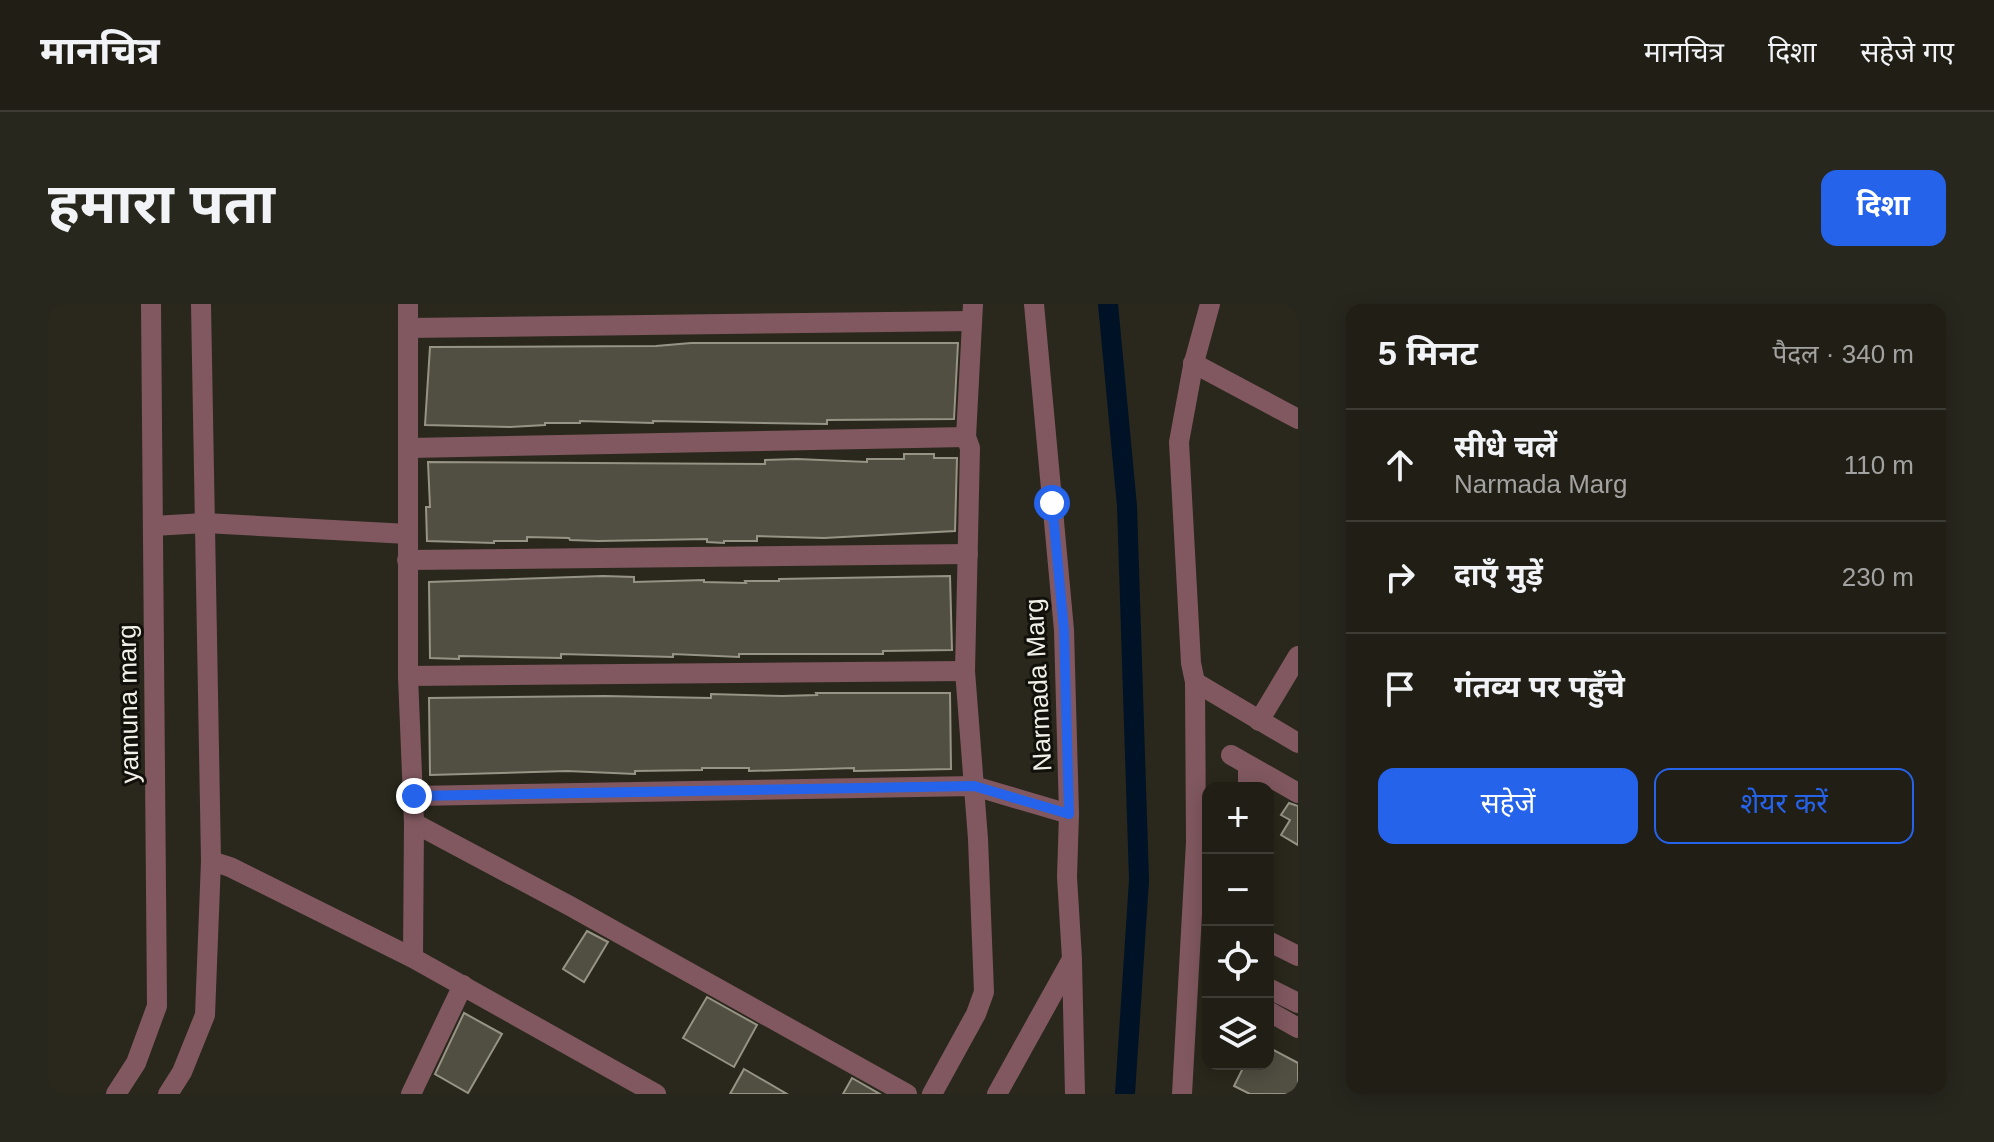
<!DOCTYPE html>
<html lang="hi">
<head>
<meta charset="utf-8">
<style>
	:root { --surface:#201e15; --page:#28271e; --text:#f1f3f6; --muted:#a2a2a0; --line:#3d3c34; --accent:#2563eb }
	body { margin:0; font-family:Arial,"Noto Sans Devanagari",sans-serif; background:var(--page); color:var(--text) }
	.controls { position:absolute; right:24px; bottom:24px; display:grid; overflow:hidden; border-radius:16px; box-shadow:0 4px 20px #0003 }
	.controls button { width:72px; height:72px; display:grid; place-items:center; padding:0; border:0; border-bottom:2px solid var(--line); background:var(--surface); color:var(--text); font:40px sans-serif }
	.stop { position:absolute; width:24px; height:24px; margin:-18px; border:6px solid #2563eb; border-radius:50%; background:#fff }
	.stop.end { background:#2563eb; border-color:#fff; box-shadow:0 2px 8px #0008 }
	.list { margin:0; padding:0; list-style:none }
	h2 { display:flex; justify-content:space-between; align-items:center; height:104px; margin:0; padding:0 32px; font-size:34px }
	h2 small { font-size:26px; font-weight:400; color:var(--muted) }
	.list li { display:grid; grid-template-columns:52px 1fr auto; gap:24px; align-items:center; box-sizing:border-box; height:112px; padding:0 32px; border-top:2px solid var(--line) }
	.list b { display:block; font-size:30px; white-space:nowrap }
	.list p { margin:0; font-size:26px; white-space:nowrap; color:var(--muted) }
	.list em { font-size:26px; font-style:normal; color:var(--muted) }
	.actions { display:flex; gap:16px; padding:24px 32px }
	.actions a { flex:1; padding:18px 0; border:2px solid var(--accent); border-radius:16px; text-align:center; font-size:28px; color:var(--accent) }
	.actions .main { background:var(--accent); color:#fff }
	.icon { flex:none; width:44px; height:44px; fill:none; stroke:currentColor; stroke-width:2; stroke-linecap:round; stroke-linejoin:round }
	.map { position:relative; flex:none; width:1250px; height:790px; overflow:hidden; border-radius:16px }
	header { display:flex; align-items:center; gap:48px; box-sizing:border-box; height:112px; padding:0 40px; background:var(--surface); border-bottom:2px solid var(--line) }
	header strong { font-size:38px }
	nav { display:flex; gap:44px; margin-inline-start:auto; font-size:28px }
	.intro { display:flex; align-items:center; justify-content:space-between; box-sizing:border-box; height:192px; padding:0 48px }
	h1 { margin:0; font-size:56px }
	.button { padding:20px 36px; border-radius:16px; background:var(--accent); color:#fff; font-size:28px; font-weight:700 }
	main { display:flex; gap:48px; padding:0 48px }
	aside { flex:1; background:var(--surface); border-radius:16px; box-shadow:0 4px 20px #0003 }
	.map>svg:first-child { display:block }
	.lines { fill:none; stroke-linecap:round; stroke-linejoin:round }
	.canal { stroke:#001226; stroke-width:20 }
	.building { fill:#514e42; stroke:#979486; stroke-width:2 }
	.minor { stroke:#815860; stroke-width:20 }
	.route { stroke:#2563eb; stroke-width:10 }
	.labels { text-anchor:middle; stroke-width:6; stroke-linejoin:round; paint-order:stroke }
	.street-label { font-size:26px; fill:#f1f0e8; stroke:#11100b }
</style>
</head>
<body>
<header>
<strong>मानचित्र</strong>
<nav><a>मानचित्र</a><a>दिशा</a><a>सहेजे गए</a></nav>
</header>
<div class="intro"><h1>हमारा पता</h1><a class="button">दिशा</a></div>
<main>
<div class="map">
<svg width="1250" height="790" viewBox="0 0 1250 790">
	<rect width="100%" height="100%" fill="#2a281c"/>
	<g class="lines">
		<path class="canal" d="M1060,0L1079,202L1091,576L1077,790"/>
	</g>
	<g class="building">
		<path d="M643,39H910L906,115L779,116V120L605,117V119L532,117V119H497V121L462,123L377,121L382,43L608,42Z"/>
		<path d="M856,150H886V154H909L907,227L776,234L709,232V237H676V239L659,238V235L550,237L522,236L521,234L479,233V237H446V239L379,237L378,203H382L380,158L717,160V156L749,155L819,158V155H856Z"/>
		<path d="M555,272L586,273V278L656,276V278L698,279L697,277H731V275L902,272L904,346L835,347V350H691V353L625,350V353L513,350V354L411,352V355L382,354L381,278Z"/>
		<path d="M768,389H902L903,465L806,467V464L701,467V464H654V466L587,467V470L519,467L382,471L381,394L557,392L663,394V390L734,392L769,391Z"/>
		<path d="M1241,499L1250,502V541L1233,531L1242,516L1233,511Z"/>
		<path d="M539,627L560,638L536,678L515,665Z"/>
		<path d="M659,693L709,721L686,763L635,734Z"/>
		<path d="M416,709L454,730L420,789L387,770Z"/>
		<path d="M1220,743L1250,759V790H1202L1186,782L1197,760H1220Z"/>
		<path d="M696,765L739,790H682Z"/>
		<path d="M804,774L832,790H795Z"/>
	</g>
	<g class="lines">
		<g class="minor">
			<path d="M360,0V372L366,519L365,654"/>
			<path d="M360,24L924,17"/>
			<path d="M1145,59L1250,115"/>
			<path d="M362,144L918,133"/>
			<path d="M105,222L157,219L360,230"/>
			<path d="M359,256L920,250"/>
			<path d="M360,372L917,367"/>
			<path d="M1147,378L1250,439"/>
			<path d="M1211,417L1250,352"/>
			<path d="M1183,451L1250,489"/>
			<path d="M1200,484V461"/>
			<path d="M366,492L926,482L1021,510"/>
			<path d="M366,519L522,602L859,790"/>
			<path d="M163,557L182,563L365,654L608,790"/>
			<path d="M1220,637L1250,652"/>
			<path d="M1024,658L1027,790"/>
			<path d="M1220,684L1250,699"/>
			<path d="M1220,707L1250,724"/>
			<path d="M68,790L88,759L109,702L103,0"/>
			<path d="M120,790L134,768L157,711L163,557L153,0"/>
			<path d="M363,790L415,681"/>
			<path d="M884,790L928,710L936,688L930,535L917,367L922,144L918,133L925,0"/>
			<path d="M949,790L1024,655L1019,573L1021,510L1016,326L986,0"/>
			<path d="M1134,790L1148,538L1147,378L1143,359L1131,138L1145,62L1162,0"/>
		</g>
	</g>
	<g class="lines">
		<path class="route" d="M366,492L926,482L1021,510L1016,326L1004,199"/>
	</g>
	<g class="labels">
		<g class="street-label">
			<text transform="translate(990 381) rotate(-93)" y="9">Narmada Marg</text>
			<text transform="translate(80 400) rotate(-91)" y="9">yamuna marg</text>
		</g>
	</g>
</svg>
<div class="controls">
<button>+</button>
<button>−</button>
<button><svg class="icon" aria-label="locate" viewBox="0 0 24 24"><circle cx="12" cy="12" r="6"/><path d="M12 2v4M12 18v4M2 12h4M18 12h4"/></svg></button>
<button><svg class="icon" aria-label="layers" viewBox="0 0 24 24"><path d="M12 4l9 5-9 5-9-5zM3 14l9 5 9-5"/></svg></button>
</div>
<div class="stop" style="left:1004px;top:199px"></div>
<div class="stop end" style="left:366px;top:492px"></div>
</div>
<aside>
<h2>5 मिनट<small>पैदल · 340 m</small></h2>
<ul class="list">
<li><svg class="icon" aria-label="ahead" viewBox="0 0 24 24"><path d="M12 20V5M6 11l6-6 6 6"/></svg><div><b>सीधे चलें</b><p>Narmada Marg</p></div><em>110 m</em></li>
<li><svg class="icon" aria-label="right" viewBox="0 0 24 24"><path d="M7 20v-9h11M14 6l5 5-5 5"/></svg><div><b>दाएँ मुड़ें</b></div><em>230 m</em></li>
<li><svg class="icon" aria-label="arrive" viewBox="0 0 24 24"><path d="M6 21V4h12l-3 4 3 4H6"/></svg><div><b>गंतव्य पर पहुँचे</b></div></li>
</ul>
<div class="actions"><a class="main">सहेजें</a><a>शेयर करें</a></div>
</aside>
</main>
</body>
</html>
